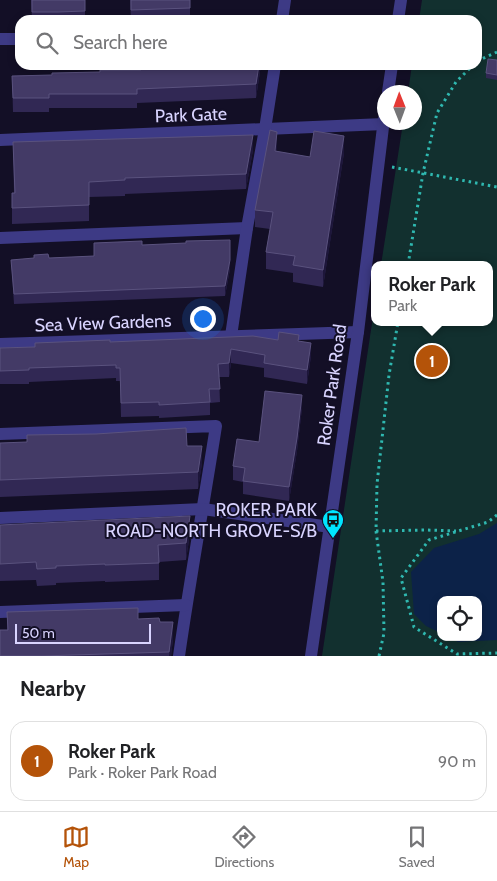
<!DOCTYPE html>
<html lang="en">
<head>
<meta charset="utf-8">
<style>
	:root { --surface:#fff; --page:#f2f2f2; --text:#202124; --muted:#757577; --line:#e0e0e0; --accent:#b45309 }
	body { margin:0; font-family:Cabin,sans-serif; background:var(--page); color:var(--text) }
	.controls { position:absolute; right:15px; bottom:15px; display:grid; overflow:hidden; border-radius:10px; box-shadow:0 2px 8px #0003 }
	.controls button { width:45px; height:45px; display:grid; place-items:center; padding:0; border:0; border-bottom:1px solid var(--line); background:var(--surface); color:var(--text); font:25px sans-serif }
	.compass { position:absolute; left:377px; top:85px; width:45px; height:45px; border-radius:50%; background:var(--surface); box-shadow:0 2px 8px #0003; rotate:359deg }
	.scale { position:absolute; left:15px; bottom:12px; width:136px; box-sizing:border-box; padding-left:5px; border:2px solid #d9d4ff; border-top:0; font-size:14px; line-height:18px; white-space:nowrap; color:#d9d4ff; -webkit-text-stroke:4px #130f26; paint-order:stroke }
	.you { position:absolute; left:202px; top:318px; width:18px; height:18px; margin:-12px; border:4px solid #fff; border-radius:50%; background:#1a73e8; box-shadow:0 0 0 8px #1a73e833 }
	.badge { display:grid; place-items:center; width:32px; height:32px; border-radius:50%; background:var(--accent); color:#fff; font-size:16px; font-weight:700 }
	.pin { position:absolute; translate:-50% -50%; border:2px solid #fff; box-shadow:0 1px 5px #0006 }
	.popup { position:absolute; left:371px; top:261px; width:122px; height:65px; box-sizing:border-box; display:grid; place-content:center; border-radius:10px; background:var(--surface); filter:drop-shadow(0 1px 4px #0005); font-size:16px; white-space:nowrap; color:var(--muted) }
	.popup b { font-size:19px; color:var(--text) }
	.popup::after { content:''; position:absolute; left:50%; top:100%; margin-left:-10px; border:10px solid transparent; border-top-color:var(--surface) }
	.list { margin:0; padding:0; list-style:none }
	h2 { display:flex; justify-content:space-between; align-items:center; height:65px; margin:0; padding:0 20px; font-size:21px }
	h2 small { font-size:16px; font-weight:400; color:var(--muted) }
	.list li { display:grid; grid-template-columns:32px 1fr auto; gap:15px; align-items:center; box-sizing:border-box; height:80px; margin:0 10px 10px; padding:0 10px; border:1px solid var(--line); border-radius:15px }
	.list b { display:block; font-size:19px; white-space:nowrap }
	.list p { margin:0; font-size:16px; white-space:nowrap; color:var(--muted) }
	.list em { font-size:16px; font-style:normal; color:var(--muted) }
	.icon { flex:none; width:28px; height:28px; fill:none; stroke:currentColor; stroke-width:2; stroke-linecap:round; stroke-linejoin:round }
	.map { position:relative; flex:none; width:497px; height:656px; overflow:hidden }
	.search { position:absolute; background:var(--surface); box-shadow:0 2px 8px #0003; left:15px; right:15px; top:15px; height:55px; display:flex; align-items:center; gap:12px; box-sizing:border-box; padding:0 18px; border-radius:15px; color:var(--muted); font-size:19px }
	.sheet { height:155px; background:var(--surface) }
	nav { display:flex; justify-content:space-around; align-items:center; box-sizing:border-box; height:70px; border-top:1px solid var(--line); background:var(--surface); font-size:14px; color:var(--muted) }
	nav a { display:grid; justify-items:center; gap:2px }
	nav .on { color:var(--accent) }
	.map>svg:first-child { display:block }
	.green { fill:#12302f; fill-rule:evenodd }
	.water { fill:#0c2248 }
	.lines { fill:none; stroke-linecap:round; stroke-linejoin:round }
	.path { stroke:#2fb8b0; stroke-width:3; stroke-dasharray:2.5 4; stroke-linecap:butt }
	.minor { stroke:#3d3a85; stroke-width:12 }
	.wall { fill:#312854 }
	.shaded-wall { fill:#1d163a }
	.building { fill:#433a66; stroke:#5a527e }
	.labels { text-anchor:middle; stroke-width:4; stroke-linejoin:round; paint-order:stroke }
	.street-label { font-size:18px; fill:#d9d4ff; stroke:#130f26 }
	.poi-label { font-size:18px; fill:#d9d4ff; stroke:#130f26; text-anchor:end }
</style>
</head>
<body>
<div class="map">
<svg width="497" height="656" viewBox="0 0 497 656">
	<rect width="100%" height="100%" fill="#130f26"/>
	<path class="green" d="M422,0H497V656H322L374,310V322H490V265H381L403,123L414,122V92H408L412,65H477V20H419ZM441,600H478V637H441Z"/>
	<path class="water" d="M497,523V640L458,642L448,637H478V600H441V633L426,626L414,614L411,572L434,548L479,534Z"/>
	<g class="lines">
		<g class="path">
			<path d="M477,61L497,52"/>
			<path d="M392,167L497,187"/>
			<path d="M408,265L423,173L437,113L456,82L473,65"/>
			<path d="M497,515L488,522L429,540L401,578L414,627L457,654L497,653"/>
			<path d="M376,531L426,530L456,531"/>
			<path d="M379,656L384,633L383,582L376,531L377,484L389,375L398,322"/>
		</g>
		<g class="minor">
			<path d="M282,20L285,0"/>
			<path d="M398,20L401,0"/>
			<path d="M0,39H20"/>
			<path d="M388,92L392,65"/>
			<path d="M0,140L384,124"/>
			<path d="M0,238L247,228"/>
			<path d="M231,336L247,228L265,129L275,65"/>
			<path d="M0,344L358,332"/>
			<path d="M0,434L216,426C204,503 190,579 179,656"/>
			<path d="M0,518L203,509L330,527"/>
			<path d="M0,612L186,605"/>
			<path d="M311,656L358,332L384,119"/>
		</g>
	</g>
	<g class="wall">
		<path d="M31,0H85V20H32Z"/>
		<path d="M130,0H190V20H131Z"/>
		<path d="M497,60V80L486,78V73Z"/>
		<path d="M141,65H261L256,98L137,103V108H49V112H13L12,76L52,75L141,70Z"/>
		<path d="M13,142L253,150L246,189L125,194V196L89,197V221L12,224V193H14Z"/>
		<path d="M277,149V152L310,157L344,153L323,287L293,282V273L266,269V252L270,229L255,227V210Z"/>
		<path d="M94,243L142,245L230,269L225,296L14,304L11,260L94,256Z"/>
		<path d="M278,340L299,341L311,356L307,384L264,377V368L231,363L229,377H219L220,402L210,403V415L159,418V416L121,417L120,381H116V378L29,382V384H0V348L35,347L110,342Z"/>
		<path d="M302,408L297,451L289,501L243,494V482L233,480V466L259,442Z"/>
		<path d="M0,443L187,446L202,463L198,489L0,497Z"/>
		<path d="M0,525L190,533L186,560L159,562V580L105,582V581L56,583V585L37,586L36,580L0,581Z"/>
		<path d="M7,612L138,619L160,622L173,639L171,656H0L7,630Z"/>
	</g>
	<g class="shaded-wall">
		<path d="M259,65H261L256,98V84Z"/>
		<path d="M277,132V149L275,168V151Z"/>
		<path d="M253,135V150L246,189V174Z"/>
		<path d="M344,136V153L323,287V270Z"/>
		<path d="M230,260V269L225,296V286Z"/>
		<path d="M311,343V356L307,384V370Z"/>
		<path d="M231,349V363L229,377V363Z"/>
		<path d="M302,395V408L297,451L289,501V487Z"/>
		<path d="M202,446V463L198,489V472Z"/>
		<path d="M190,516V533L186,560V543Z"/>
		<path d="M173,622V639L171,656H169Z"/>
	</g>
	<g class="building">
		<path d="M32,0H85V11L58,12H32Z"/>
		<path d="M131,0H190V8L131,10Z"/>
		<path d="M488,59L497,60V75L486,73Z"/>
		<path d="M141,65H259L256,84L137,89V94H49V98H13L12,76L52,75V73L100,72V70H141Z"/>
		<path d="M270,130L277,132L275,151L310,157L314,131L344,136L323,270L293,265L295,256L266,252L273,212L255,210Z"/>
		<path d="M253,135L246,174L125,178V180L89,182V205L12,208V193H15L13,142Z"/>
		<path d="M230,240V260L225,286L14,294L11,260L34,258V255L48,254L49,258L94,256V243L142,241V245L186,243V241Z"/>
		<path d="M279,332L299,335L298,341L311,343L307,370L264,363L265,355L231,349L229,363L218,364L220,389H209L210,402L159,405V402L121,403L120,368H116V365L29,368V370L0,371V348L35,347V343L110,340V342L253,336L278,340Z"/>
		<path d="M265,391L302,395L297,438L289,487L243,481L245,468L233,466L237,439L259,442Z"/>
		<path d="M186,428L187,446H202L198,472L0,480V443L27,442V435L96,434Z"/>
		<path d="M190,516L186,543L158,545L159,563L105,565V564L56,566V568L37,569L36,562L0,564V525Z"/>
		<path d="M138,608V619L159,618L160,622H173L169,652L41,656H0V630H8L7,612Z"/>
	</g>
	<defs>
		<g id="bus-pin" transform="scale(1.125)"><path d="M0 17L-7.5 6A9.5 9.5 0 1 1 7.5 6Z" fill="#00e5ff" stroke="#130f26"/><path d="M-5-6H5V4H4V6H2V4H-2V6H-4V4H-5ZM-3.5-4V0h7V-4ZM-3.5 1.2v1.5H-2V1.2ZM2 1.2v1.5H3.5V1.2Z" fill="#111"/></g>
	</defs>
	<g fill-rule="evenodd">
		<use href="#bus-pin" x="333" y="520"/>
	</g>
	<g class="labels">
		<g class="street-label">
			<text transform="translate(191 115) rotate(-2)" y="6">Park Gate</text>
			<text transform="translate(103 323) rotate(-2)" y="6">Sea View Gardens</text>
			<text transform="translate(332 385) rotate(-82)" y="6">Roker Park Road</text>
		</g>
		<g class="poi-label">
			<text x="317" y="516">ROKER PARK<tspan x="317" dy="21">ROAD-NORTH GROVE-S/B</tspan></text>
		</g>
	</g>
</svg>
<div class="controls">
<button><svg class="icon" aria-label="locate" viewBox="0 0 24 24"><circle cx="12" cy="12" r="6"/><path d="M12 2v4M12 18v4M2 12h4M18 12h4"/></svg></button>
</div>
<svg class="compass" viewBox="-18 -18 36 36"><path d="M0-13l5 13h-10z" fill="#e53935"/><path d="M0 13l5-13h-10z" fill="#757577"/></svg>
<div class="scale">50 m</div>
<div class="you"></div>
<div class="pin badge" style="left:432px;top:361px">1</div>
<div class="popup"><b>Roker Park</b>Park</div>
<div class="search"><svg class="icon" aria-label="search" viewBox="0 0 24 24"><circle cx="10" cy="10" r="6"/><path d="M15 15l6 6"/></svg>Search here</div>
</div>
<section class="sheet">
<h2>Nearby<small></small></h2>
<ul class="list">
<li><span class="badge">1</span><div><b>Roker Park</b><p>Park · Roker Park Road</p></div><em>90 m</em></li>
</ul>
</section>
<nav>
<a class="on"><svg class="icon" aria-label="map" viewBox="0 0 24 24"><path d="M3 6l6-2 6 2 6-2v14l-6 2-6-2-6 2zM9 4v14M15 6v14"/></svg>Map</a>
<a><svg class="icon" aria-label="directions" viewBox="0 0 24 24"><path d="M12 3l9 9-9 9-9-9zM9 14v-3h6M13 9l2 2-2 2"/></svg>Directions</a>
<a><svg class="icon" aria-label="saved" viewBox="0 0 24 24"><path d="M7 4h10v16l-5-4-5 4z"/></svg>Saved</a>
</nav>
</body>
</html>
